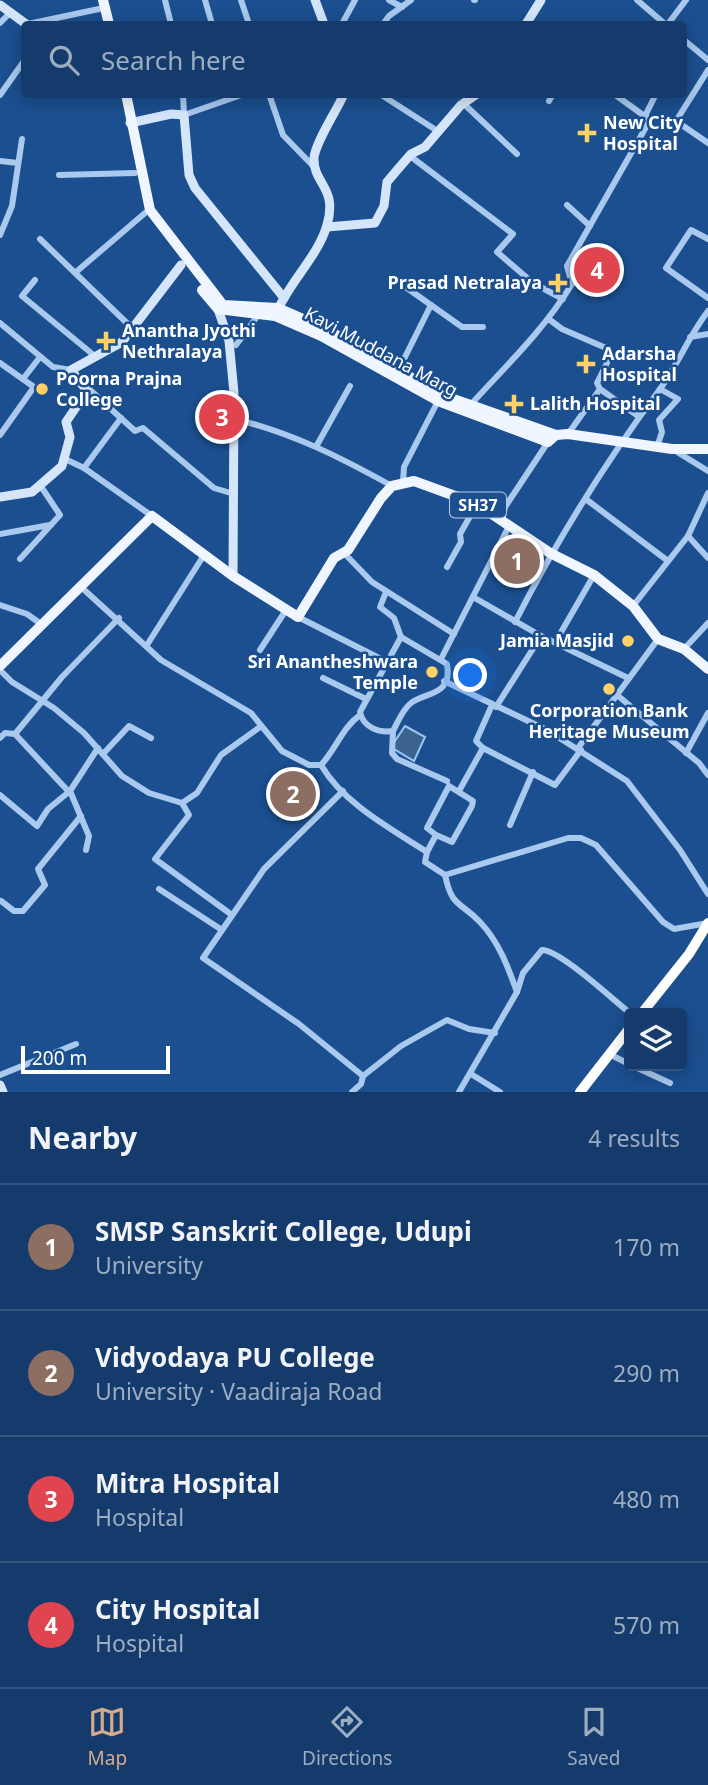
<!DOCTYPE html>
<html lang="en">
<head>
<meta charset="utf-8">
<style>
	:root { --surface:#143b6b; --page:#214673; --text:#f1f3f6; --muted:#9dadc1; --line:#33557e; --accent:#d6ab8b }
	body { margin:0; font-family:"Noto Sans",sans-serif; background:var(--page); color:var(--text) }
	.controls { position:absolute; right:21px; bottom:21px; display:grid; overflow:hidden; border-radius:7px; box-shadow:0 4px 18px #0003 }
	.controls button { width:63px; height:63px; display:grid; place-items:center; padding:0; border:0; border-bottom:2px solid var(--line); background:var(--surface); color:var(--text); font:35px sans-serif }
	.scale { position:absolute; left:21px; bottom:18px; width:149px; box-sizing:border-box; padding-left:7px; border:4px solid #fff; border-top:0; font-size:19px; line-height:24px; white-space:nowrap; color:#fff; -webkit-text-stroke:5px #1b4f8f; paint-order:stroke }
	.you { position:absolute; left:471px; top:676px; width:24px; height:24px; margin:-18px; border:5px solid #fff; border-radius:50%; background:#1a73e8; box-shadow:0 0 0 10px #1a73e833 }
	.badge { display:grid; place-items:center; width:46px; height:46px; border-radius:50%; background:var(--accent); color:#fff; font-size:23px; font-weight:700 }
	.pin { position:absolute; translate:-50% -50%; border:4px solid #fff; box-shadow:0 2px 7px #0006 }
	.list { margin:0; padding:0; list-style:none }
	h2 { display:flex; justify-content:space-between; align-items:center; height:91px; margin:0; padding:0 28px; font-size:30px }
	h2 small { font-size:23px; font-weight:400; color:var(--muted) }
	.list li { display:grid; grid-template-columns:46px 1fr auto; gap:21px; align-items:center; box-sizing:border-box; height:126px; padding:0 28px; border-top:2px solid var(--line) }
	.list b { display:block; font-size:26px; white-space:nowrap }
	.list p { margin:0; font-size:23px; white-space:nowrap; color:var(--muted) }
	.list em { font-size:23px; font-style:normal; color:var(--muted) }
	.icon { flex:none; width:38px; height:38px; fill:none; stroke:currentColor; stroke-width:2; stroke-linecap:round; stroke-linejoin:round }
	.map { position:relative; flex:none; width:708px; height:1092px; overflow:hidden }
	.search { position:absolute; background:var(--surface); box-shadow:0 4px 18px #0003; left:21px; right:21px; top:21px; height:77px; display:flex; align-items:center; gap:18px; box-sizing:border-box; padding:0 24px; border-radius:7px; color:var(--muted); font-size:26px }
	.sheet { height:595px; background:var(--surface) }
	nav { display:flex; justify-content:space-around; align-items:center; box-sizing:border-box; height:98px; border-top:2px solid var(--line); background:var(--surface); font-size:19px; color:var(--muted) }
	nav a { display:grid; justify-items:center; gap:4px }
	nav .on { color:var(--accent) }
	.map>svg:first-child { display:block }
	.water { fill:#3c6290; stroke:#9cc4f0; stroke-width:2 }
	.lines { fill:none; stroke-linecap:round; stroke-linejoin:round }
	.street { stroke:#a9c9ee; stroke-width:6 }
	.secondary { stroke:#d6e6fa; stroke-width:9 }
	.primary { stroke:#f0f6ff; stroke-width:10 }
	.highway { stroke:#fff; stroke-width:10 }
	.poi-dot { fill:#ffd166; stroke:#1b4f8f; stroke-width:2.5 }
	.labels { text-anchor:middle; stroke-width:5; stroke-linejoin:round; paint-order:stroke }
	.shield { fill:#1b4f8f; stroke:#bbcadd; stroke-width:2 }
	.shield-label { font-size:16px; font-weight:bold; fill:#fff }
	.poi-label { font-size:18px; font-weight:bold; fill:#fff; stroke:#1b4f8f; text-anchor:start }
	.street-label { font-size:18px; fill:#fff; stroke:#1b4f8f }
</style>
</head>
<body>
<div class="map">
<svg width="708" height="1092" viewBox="0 0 708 1092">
	<rect width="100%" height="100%" fill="#1b4f8f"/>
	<path class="water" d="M405,726L425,737L414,761L394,749L393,744Z"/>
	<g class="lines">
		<g class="street">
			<path d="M165,0L171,24"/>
			<path d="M205,0L212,24"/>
			<path d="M241,0L249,24"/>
			<path d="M389,0L402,7"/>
			<path d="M474,0H475"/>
			<path d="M637,0L665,24"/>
			<path d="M0,23L10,13"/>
			<path d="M28,24L99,9"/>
			<path d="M342,24L355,0"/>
			<path d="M383,24L389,16L411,0"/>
			<path d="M668,24L686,0"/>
			<path d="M684,40L708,60"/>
			<path d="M708,70L676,121L708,143"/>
			<path d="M183,94L184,115L244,94"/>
			<path d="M269,94L283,135L314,167"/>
			<path d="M380,94L439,132"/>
			<path d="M0,95L24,61"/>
			<path d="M549,101L553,94"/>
			<path d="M464,104L517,154"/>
			<path d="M646,114L656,94"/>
			<path d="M410,156L513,234L497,252L533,283L563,299"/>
			<path d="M0,161L18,163"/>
			<path d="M59,175L135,173"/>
			<path d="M567,205L590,226"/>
			<path d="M0,235L12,206L22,139"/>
			<path d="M40,239L133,329"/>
			<path d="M708,239L691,230L666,268L708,298"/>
			<path d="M76,272L145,213"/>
			<path d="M35,280L22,296L96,357"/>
			<path d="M397,281L462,327H483"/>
			<path d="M550,320L562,329L606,348L607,363L597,383L600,389L568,434"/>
			<path d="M0,323L53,367L71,370"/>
			<path d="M690,337L708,334"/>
			<path d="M236,345L259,314"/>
			<path d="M0,363L34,387L0,435"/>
			<path d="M398,371L431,305"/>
			<path d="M23,379L40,357"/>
			<path d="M88,388L135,431L143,428L214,488L234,494"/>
			<path d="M600,389L638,416"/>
			<path d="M472,408L474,401C509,363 545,328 572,284L567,266L650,120L614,94"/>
			<path d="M235,419C294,434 338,456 392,486"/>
			<path d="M317,445L350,386"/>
			<path d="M657,447L662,432L659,420L678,399L660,389"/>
			<path d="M674,450L708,471"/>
			<path d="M65,459L84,468L152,516"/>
			<path d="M84,468L121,418"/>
			<path d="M403,482L404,467L438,401"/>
			<path d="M587,500L668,561"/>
			<path d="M502,521L505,507L548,442"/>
			<path d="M0,534L50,525"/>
			<path d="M688,536L708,558"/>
			<path d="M344,553L372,582L454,634"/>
			<path d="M20,559L60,515L40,485"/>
			<path d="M447,567L461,542L460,534L477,504"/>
			<path d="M80,586L161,660L251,713L282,751L309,765H321"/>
			<path d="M386,592L380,607L394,618L401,637"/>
			<path d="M473,597L541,636L628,678"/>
			<path d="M0,605L27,614L41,624"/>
			<path d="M633,606L688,536L708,493"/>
			<path d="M298,617L385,661"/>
			<path d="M515,622C556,542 607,460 660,389C678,364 689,336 708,311"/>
			<path d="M401,637L447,664C453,696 425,692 411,703C402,710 398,722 393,731C378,733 363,727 360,712Z"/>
			<path d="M556,641L594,575"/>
			<path d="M147,645L204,555"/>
			<path d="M684,649L708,623"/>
			<path d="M260,650L286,610"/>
			<path d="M441,659L509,526"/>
			<path d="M0,670L12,682L54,708L84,733L122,776L149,793L182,803L197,793L221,755L260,727"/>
			<path d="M323,678L366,699"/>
			<path d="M444,681L547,730L627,781L680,850L708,894"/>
			<path d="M617,695L699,763L708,775"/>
			<path d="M496,707L541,636"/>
			<path d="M393,731L392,753L397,759L447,781"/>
			<path d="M15,734L62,677L119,618"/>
			<path d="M0,738L5,733L15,734L69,792"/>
			<path d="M483,748L476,741L492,705"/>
			<path d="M578,748L658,639"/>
			<path d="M686,753L708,713"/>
			<path d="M103,754L129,726L151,738"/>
			<path d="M321,765C343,803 391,829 427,852L425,862L445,875L568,838H581L596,845L663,922L674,929L708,923"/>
			<path d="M321,765C336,749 342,728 360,715"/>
			<path d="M70,791L89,836L86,850"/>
			<path d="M343,791L264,869L203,958L299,1024L363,1076"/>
			<path d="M459,791L483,748L555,785L581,750"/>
			<path d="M0,795L37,826L48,809L70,791L98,748"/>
			<path d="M182,803L189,815L155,859L232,915"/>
			<path d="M510,825L533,772"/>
			<path d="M427,852L436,835L452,842L472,806L473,801L449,786L427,828L436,835"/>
			<path d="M445,875C452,908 460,901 480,922C499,942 508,967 517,992"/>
			<path d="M159,889L222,930"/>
			<path d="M1,901L14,911H23L45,885L38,869L81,816"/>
			<path d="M615,1057L629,1064"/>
			<path d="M633,1066L670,1083"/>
			<path d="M471,1074L500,1092"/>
			<path d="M0,1075L76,1044"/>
			<path d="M352,1092L361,1084L363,1076L401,1046L447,1020L469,1029L495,1033"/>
			<path d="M459,1092L517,992L523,973L542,950C560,950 613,1000 630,1013"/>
		</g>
		<g class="secondary">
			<path d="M315,0L324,24"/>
			<path d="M0,5L26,24"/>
			<path d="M526,24L541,0"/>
			<path d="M130,123L171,114L184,115L189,175L195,188L284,298"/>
			<path d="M327,227L375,223L384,206L387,182L398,169L411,154L425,147L461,105L477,94"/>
			<path d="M223,305L218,309L229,341L234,393L233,576"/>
			<path d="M276,314C288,283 318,257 327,225C338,187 313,184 314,158C315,143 337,110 344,94"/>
			<path d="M0,497L32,492L62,466L70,437L66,422L87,391L71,370L122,342L181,265"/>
			<path d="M0,1085L3,1092"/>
		</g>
		<g class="primary">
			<path d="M103,0L109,24"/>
			<path d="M126,94L150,210L223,305L278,308L326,329L442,395L556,435L568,434L672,449H708"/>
			<path d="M202,290L218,309L275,316L321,336L438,401L548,442L556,435"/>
			<path d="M0,666L152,516L233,576L298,617L334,558L348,550L381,498L392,486L414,481L477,504L550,553L594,575L633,606L658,639L684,649L708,669"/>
		</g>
		<g class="highway">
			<path d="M642,1013L689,954L708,923"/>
			<path d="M580,1092L629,1029"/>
		</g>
	</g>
	<g class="poi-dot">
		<path d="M583.5 122.5h7v7h7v7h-7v7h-7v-7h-7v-7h7z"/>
		<path d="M554.5 272.5h7v7h7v7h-7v7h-7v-7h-7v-7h7z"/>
		<path d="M102.5 330.5h7v7h7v7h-7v7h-7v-7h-7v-7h7z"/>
		<path d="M582.5 353.5h7v7h7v7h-7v7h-7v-7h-7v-7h7z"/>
		<circle cx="42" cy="389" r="7"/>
		<path d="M510.5 393.5h7v7h7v7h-7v7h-7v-7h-7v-7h7z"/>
		<circle cx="628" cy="641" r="7"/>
		<circle cx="432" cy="672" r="7"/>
		<circle cx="609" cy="689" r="7"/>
	</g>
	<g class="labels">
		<rect class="shield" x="450" y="492.5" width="56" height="25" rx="5"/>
		<g class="shield-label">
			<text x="478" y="511">SH37</text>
		</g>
		<g class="poi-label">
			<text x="603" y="129">New City<tspan x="603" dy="21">Hospital</tspan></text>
			<text x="542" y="289" text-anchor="end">Prasad Netralaya</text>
			<text x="122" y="337">Anantha Jyothi<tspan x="122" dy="21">Nethralaya</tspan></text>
			<text x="602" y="360">Adarsha<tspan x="602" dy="21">Hospital</tspan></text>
			<text x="56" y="385">Poorna Prajna<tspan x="56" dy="21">College</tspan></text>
			<text x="530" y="410">Lalith Hospital</text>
			<text x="614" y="647" text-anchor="end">Jamia Masjid</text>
			<text x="418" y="668" text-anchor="end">Sri Anantheshwara<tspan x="418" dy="21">Temple</tspan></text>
			<text x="609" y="717" text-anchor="middle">Corporation Bank<tspan x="609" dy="21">Heritage Museum</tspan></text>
		</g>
		<g class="street-label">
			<text transform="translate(381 352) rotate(28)" y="6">Kavi Muddana Marg</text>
		</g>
	</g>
</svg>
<div class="controls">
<button><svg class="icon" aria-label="layers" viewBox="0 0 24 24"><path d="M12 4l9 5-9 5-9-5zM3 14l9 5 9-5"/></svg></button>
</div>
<div class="scale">200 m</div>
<div class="you"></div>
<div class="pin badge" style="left:517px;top:561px;background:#8d6e63">1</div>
<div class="pin badge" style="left:293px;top:794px;background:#8d6e63">2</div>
<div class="pin badge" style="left:222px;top:417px;background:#e0444e">3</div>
<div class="pin badge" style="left:597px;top:270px;background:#e0444e">4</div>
<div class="search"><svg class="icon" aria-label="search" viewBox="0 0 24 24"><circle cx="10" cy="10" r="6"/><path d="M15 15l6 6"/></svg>Search here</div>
</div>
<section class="sheet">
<h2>Nearby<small>4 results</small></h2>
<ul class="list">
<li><span class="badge" style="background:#8d6e63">1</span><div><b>SMSP Sanskrit College, Udupi</b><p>University</p></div><em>170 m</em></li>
<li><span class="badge" style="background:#8d6e63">2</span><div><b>Vidyodaya PU College</b><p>University · Vaadiraja Road</p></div><em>290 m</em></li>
<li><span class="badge" style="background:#e0444e">3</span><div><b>Mitra Hospital</b><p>Hospital</p></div><em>480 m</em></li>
<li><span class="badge" style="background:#e0444e">4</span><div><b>City Hospital</b><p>Hospital</p></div><em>570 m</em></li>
</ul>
</section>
<nav>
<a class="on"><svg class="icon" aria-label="map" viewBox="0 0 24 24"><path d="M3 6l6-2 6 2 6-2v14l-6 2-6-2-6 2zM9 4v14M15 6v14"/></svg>Map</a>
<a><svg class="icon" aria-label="directions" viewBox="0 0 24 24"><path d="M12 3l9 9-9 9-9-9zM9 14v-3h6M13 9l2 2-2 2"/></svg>Directions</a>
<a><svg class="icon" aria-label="saved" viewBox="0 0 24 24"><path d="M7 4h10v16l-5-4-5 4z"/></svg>Saved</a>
</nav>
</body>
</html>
